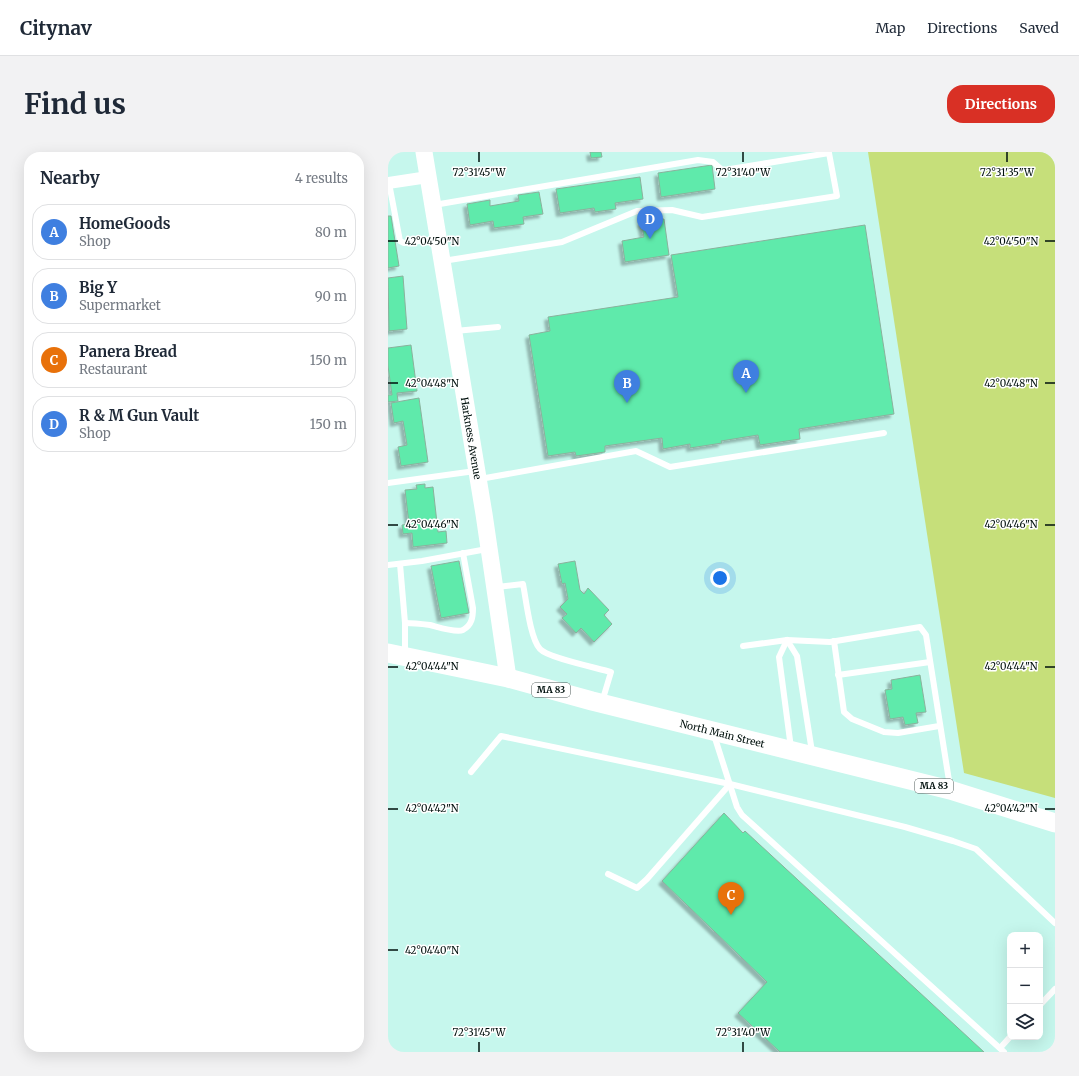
<!DOCTYPE html>
<html lang="en">
<head>
<meta charset="utf-8">
<style>
	:root { --surface:#fff; --page:#f2f2f3; --text:#1f2937; --muted:#747a83; --line:#e0e1e3; --accent:#d93025 }
	body { margin:0; font-family:Merriweather,serif; background:var(--page); color:var(--text) }
	.controls { position:absolute; right:12px; bottom:12px; display:grid; overflow:hidden; border-radius:8px; box-shadow:0 4px 16px #0002 }
	.controls button { width:36px; height:36px; display:grid; place-items:center; padding:0; border:0; border-bottom:1px solid var(--line); background:var(--surface); color:var(--text); font:20px sans-serif }
	.you { position:absolute; left:332px; top:426px; width:14px; height:14px; margin:-10px; border:3px solid #fff; border-radius:50%; background:#1a73e8; box-shadow:0 0 0 6px #1a73e833 }
	.badge { display:grid; place-items:center; width:26px; height:26px; border-radius:50%; background:var(--accent); color:#fff; font-size:13px; font-weight:700 }
	.pin { position:absolute; translate:-50% -33px; filter:drop-shadow(0 1px 2px #0008) }
	.pin::after { content:''; position:absolute; top:21px; width:14px; height:12px; background:inherit; clip-path:polygon(0 0,100% 0,50% 100%) }
	.list { margin:0; padding:0; list-style:none }
	h2 { display:flex; justify-content:space-between; align-items:center; height:52px; margin:0; padding:0 16px; font-size:17px }
	h2 small { font-size:13px; font-weight:400; color:var(--muted) }
	.list li { display:grid; grid-template-columns:26px 1fr auto; gap:12px; align-items:center; box-sizing:border-box; height:56px; margin:0 8px 8px; padding:0 8px; border:1px solid var(--line); border-radius:16px }
	.list b { display:block; font-size:15px; white-space:nowrap }
	.list p { margin:0; font-size:13px; white-space:nowrap; color:var(--muted) }
	.list em { font-size:13px; font-style:normal; color:var(--muted) }
	.icon { flex:none; width:22px; height:22px; fill:none; stroke:currentColor; stroke-width:2; stroke-linecap:round; stroke-linejoin:round }
	.map { position:relative; flex:none; width:667px; height:900px; overflow:hidden; border-radius:16px }
	header { display:flex; align-items:center; gap:24px; box-sizing:border-box; height:56px; padding:0 20px; background:var(--surface); border-bottom:1px solid var(--line) }
	header strong { font-size:19px }
	nav { display:flex; gap:22px; margin-inline-start:auto; font-size:14px }
	.intro { display:flex; align-items:center; justify-content:space-between; box-sizing:border-box; height:96px; padding:0 24px }
	h1 { margin:0; font-size:28px }
	.button { padding:10px 18px; border-radius:16px; background:var(--accent); color:#fff; font-size:14px; font-weight:700 }
	main { display:flex; gap:24px; padding:0 24px }
	aside { flex:1; background:var(--surface); border-radius:16px; box-shadow:0 4px 16px #0002 }
	.map>svg:first-child { display:block }
	.green { fill:#c6df7a }
	.building { fill:#5eeaab; stroke:#8ab19c; filter:url(#shadow) }
	.lines { fill:none; stroke-linecap:round; stroke-linejoin:round }
	.service { stroke:#fff; stroke-width:6 }
	.minor { stroke:#fff; stroke-width:12 }
	.secondary { stroke:#fff; stroke-width:17 }
	.primary { stroke:#fff; stroke-width:19 }
	.ticks { fill:none; stroke:#01100d; stroke-width:1.5 }
	.labels { text-anchor:middle; stroke-width:3; stroke-linejoin:round; paint-order:stroke }
	.shield { fill:#fff; stroke:#4d5856; stroke-width:1 }
	.shield-label { font-size:9px; font-weight:bold; fill:#01100d }
	.street-label { font-size:10px; fill:#01100d; stroke:#fff }
	.ticks-label { font-size:10px; text-anchor:middle; fill:#01100d; stroke:#fff; stroke-width:3; stroke-linejoin:round; paint-order:stroke }
</style>
</head>
<body>
<header>
<strong>Citynav</strong>
<nav><a>Map</a><a>Directions</a><a>Saved</a></nav>
</header>
<div class="intro"><h1>Find us</h1><a class="button">Directions</a></div>
<main>
<aside>
<h2>Nearby<small>4 results</small></h2>
<ul class="list">
<li><span class="badge" style="background:#3f7fe0">A</span><div><b>HomeGoods</b><p>Shop</p></div><em>80 m</em></li>
<li><span class="badge" style="background:#3f7fe0">B</span><div><b>Big Y</b><p>Supermarket</p></div><em>90 m</em></li>
<li><span class="badge" style="background:#e8710a">C</span><div><b>Panera Bread</b><p>Restaurant</p></div><em>150 m</em></li>
<li><span class="badge" style="background:#3f7fe0">D</span><div><b>R &amp; M Gun Vault</b><p>Shop</p></div><em>150 m</em></li>
</ul>
</aside>
<div class="map">
<svg width="667" height="900" viewBox="0 0 667 900">
	<defs>
		<filter id="shadow"><feDropShadow dx="-3.5" dy="3.5" stdDeviation="1" flood-color="#0004"/></filter>
	</defs>
	<rect width="100%" height="100%" fill="#c6f7ed"/>
	<path class="green" d="M480,0H667V646L576,621Z"/>
	<g class="building">
		<path d="M202,0H213L214,5L203,6Z"/>
		<path d="M324,13L327,37L273,45L270,21Z"/>
		<path d="M252,25L255,47L227,51L228,57L207,60L206,56L172,61L168,37Z"/>
		<path d="M151,40L155,62L135,65L136,72L106,76L105,69L82,73L79,52L102,48V54L131,49L130,43Z"/>
		<path d="M0,64H3L11,114L0,116Z"/>
		<path d="M276,67L281,103L237,110L234,89L256,85L253,70Z"/>
		<path d="M477,73L506,262L411,277L412,287L372,293L370,283L333,289L334,291L302,296V292L275,297L274,286L217,294V300L188,304L187,300L160,304L141,183L162,179L160,165L290,145L283,103Z"/>
		<path d="M15,124L19,177L1,179L0,126Z"/>
		<path d="M23,193L29,239L9,241L10,249L0,250V243H4L0,214V196Z"/>
		<path d="M31,246L40,310L13,314L10,295L19,293L15,269L6,271L3,251Z"/>
		<path d="M37,332V336L45,335L50,380L58,379L59,391L25,395L24,381L15,382L14,373L21,372L17,338L29,337L28,333Z"/>
		<path d="M71,409L81,461L53,466L43,414Z"/>
		<path d="M187,409L192,438L196,442L200,436L221,458L216,463L224,472L206,490L193,476L188,481L174,466L179,462L172,455L180,447L177,431L174,432L170,412Z"/>
		<path d="M532,523L538,560L528,561L530,571L517,573L515,565L502,567L497,538L504,537L503,528Z"/>
		<path d="M336,661L355,681L357,679L596,900H392L350,861L379,830L274,729Z"/>
	</g>
	<g class="lines">
		<g class="service">
			<path d="M1,31L12,89L16,91L49,87"/>
			<path d="M46,53L310,8L325,10L333,17L336,18L441,1L449,44L314,65L284,58L249,59L174,90L55,109"/>
			<path d="M67,179L110,175"/>
			<path d="M92,327L248,299L282,315L496,281"/>
			<path d="M0,331L87,319"/>
			<path d="M12,412L17,471V502"/>
			<path d="M0,413L34,409L99,397"/>
			<path d="M109,435L135,432C138,447 142,486 152,497C160,506 210,516 223,520L214,550"/>
			<path d="M17,471C25,471 34,472 42,473C50,475 68,481 75,478C84,473 85,465 85,456L75,401"/>
			<path d="M399,488L409,504L424,600"/>
			<path d="M399,488L391,505L403,596"/>
			<path d="M446,489L456,560L464,567L496,580L510,581L551,574"/>
			<path d="M355,494L399,488L442,490L532,475L538,483L562,635"/>
			<path d="M450,523L542,510"/>
			<path d="M326,583L349,655L354,663L616,900"/>
			<path d="M83,620L113,584L342,632L517,675L565,689L588,697L667,771"/>
			<path d="M220,722L249,736L259,727L342,632"/>
			<path d="M652,853L667,837"/>
			<path d="M612,896L622,885"/>
		</g>
		<path class="minor" d="M0,31L40,25"/>
		<path class="secondary" id="s1" d="M36,0L96,362L120,526"/>
		<path class="primary" id="s2" d="M0,501L120,526L204,549L562,638L667,671"/>
	</g>
	<path class="ticks" d="M91,0V10M355,0V10M619,0V10M0,89H10M657,89H667M0,231H10M657,231H667M0,373H10M657,373H667M0,515H10M657,515H667M0,657H10M657,657H667M0,798H10M91,890V900M355,890V900"/>
	<g class="labels">
		<g class="shield">
			<rect x="144" y="531" width="38" height="14" rx="3"/>
			<rect x="527" y="627" width="38" height="14" rx="3"/>
		</g>
		<g class="shield-label">
			<text x="163" y="541">MA 83</text>
			<text x="546" y="637">MA 83</text>
		</g>
		<g class="street-label">
			<text dy="4" stroke="none"><textPath href="#s1" startOffset="290">Harkness Avenue</textPath></text>
			<text dy="4" stroke="none"><textPath href="#s2" startOffset="344">North Main Street</textPath></text>
		</g>
	</g>
	<g class="ticks-label">
		<text x="91" y="24">72°31'45"W</text>
		<text x="355" y="24">72°31'40"W</text>
		<text x="619" y="24">72°31'35"W</text>
		<text x="44" y="93">42°04'50"N</text>
		<text x="623" y="93">42°04'50"N</text>
		<text x="44" y="235">42°04'48"N</text>
		<text x="623" y="235">42°04'48"N</text>
		<text x="44" y="376">42°04'46"N</text>
		<text x="623" y="376">42°04'46"N</text>
		<text x="44" y="518">42°04'44"N</text>
		<text x="623" y="518">42°04'44"N</text>
		<text x="44" y="660">42°04'42"N</text>
		<text x="623" y="660">42°04'42"N</text>
		<text x="44" y="802">42°04'40"N</text>
		<text x="91" y="884">72°31'45"W</text>
		<text x="355" y="884">72°31'40"W</text>
	</g>
</svg>
<div class="controls">
<button>+</button>
<button>−</button>
<button><svg class="icon" aria-label="layers" viewBox="0 0 24 24"><path d="M12 4l9 5-9 5-9-5zM3 14l9 5 9-5"/></svg></button>
</div>
<div class="you"></div>
<div class="pin badge" style="left:358px;top:241px;background:#3f7fe0">A</div>
<div class="pin badge" style="left:239px;top:251px;background:#3f7fe0">B</div>
<div class="pin badge" style="left:343px;top:763px;background:#e8710a">C</div>
<div class="pin badge" style="left:262px;top:87px;background:#3f7fe0">D</div>
</div>
</main>
</body>
</html>
